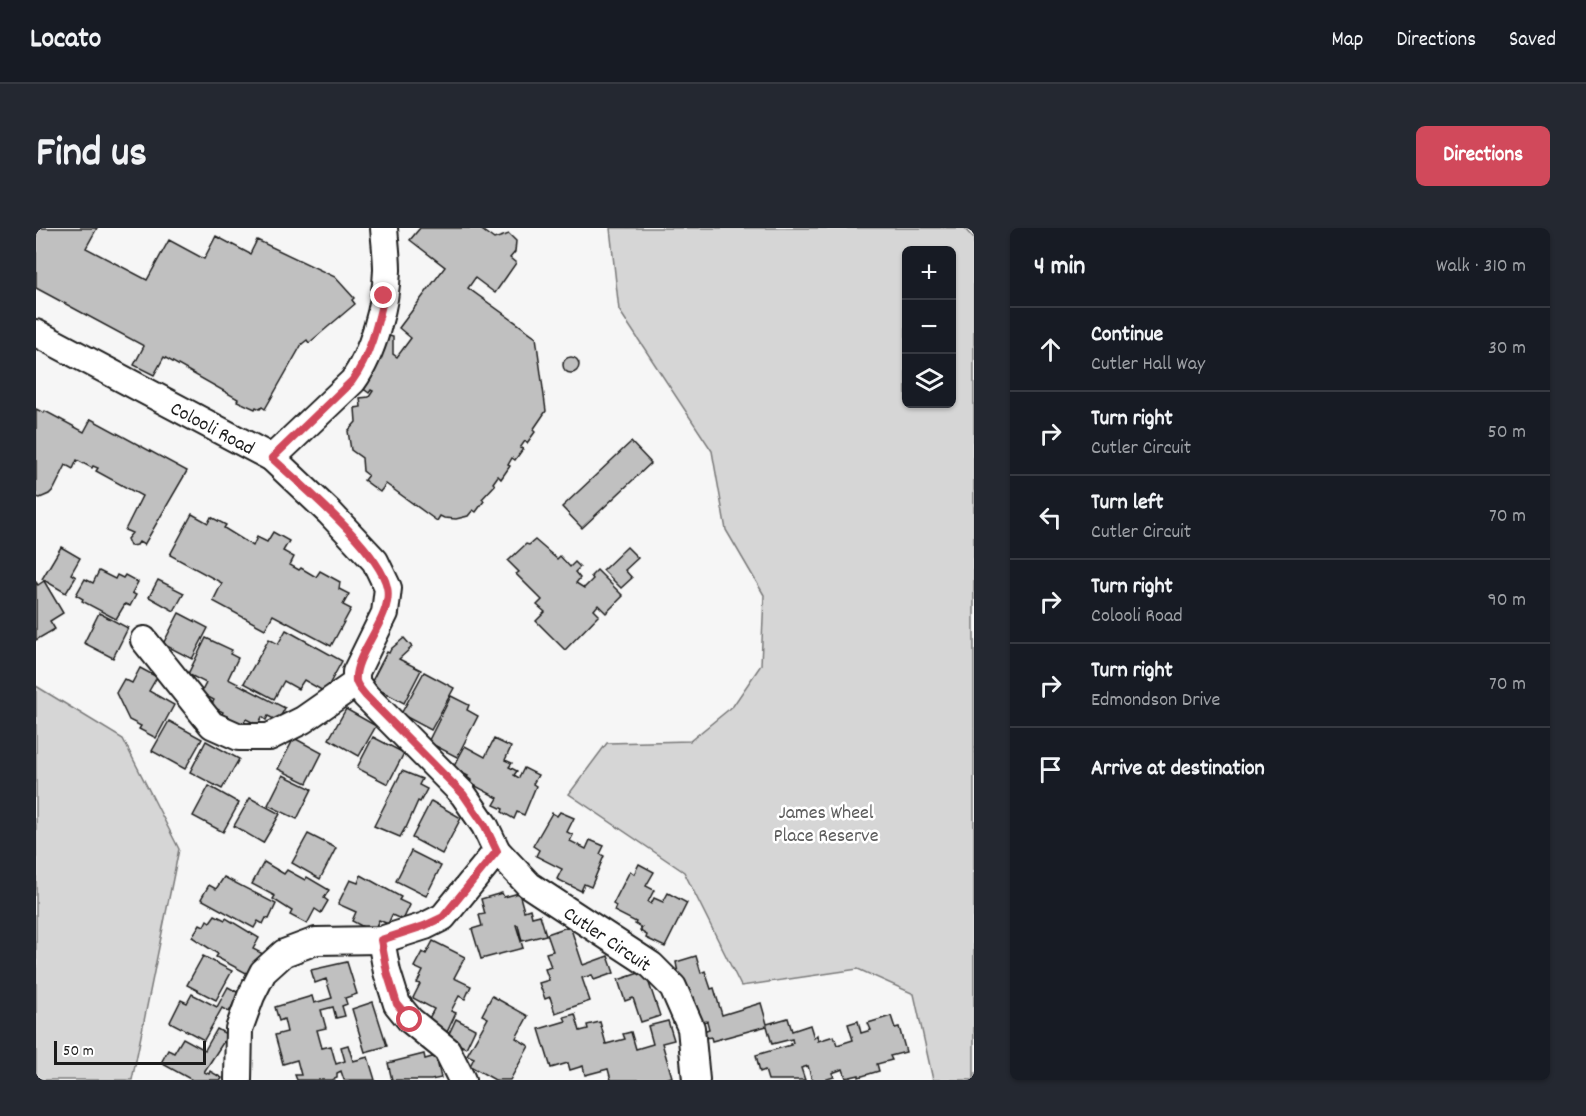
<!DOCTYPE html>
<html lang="en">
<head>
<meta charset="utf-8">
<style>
	:root { --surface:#171b24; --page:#242831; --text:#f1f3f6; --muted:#9ea1a6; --line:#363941; --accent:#d1495b }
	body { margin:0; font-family:Dekko,sans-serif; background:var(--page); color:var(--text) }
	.controls { position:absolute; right:18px; top:18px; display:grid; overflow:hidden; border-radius:9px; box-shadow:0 2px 4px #0004 }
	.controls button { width:54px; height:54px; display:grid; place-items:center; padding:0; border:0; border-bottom:2px solid var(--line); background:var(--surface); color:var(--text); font:30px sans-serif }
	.scale { position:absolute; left:18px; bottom:15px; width:152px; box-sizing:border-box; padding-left:6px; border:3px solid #1c1c1c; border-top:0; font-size:16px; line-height:21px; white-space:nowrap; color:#1c1c1c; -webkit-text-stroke:4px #fff; paint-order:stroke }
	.stop { position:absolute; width:18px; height:18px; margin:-14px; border:4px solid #d1495b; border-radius:50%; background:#fff }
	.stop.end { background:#d1495b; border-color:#fff; box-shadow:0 2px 6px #0008 }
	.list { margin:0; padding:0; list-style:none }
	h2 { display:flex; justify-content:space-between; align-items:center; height:78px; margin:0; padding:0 24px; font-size:26px }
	h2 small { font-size:20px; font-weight:400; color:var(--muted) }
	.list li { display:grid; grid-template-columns:39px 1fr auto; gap:18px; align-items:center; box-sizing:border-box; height:84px; padding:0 24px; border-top:2px solid var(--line) }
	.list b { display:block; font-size:22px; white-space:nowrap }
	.list p { margin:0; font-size:20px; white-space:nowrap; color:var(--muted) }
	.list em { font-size:20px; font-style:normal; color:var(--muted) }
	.icon { flex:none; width:33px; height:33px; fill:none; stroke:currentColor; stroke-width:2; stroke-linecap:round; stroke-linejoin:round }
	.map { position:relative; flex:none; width:938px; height:852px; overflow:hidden; border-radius:9px }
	header { display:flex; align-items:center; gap:36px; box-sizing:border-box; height:84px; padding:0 30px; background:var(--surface); border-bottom:2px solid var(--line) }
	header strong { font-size:28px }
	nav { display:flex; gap:33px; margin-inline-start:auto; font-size:21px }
	.intro { display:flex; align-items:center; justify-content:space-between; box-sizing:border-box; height:144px; padding:0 36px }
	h1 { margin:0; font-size:42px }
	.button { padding:15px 27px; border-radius:9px; background:var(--accent); color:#fff; font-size:21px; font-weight:700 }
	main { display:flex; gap:36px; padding:0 36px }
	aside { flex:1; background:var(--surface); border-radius:9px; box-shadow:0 2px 4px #0004 }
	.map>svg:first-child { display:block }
	.green { fill:#d6d6d6; stroke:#797979; stroke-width:1.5; fill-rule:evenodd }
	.building { fill:#c0c0c0; stroke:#1c1c1c; stroke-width:1.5 }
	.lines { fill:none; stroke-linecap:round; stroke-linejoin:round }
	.minor-casing { stroke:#1c1c1c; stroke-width:30 }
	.minor { stroke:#fff; stroke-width:26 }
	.route { stroke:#d1495b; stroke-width:8 }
	.labels { text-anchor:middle; stroke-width:5; stroke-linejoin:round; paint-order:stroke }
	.street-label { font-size:20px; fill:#1c1c1c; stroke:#fff }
	.park-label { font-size:20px; fill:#5d5d5d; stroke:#fff }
</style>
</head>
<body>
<header>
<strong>Locato</strong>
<nav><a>Map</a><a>Directions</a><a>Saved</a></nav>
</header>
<div class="intro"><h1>Find us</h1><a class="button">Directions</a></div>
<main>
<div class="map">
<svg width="938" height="852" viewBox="0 0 938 852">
	<rect width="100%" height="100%" fill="#f6f6f6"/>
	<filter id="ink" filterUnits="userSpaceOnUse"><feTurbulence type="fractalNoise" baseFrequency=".0167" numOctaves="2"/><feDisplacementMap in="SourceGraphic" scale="12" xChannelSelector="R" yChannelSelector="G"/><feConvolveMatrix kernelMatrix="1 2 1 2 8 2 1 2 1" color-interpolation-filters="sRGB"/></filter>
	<g filter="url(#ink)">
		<g class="green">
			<path d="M574,0H928L938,11V852H897L878,766L822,741L705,758L648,644L533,566L571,515L654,513L697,478L725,437L728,367L690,302L676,223L583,82ZM870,22H915V176H870Z"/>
			<path d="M0,458L87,511L143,621L96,852H0Z"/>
		</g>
		<g class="building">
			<path d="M0,0H61L50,20L111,52L133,12L168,31L180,8L214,26L221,12L299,49L318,70L316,72L319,76L273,115L271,112L266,116L229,181L226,179L224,181L220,179L219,181L201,173L202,171L128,129L118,147L98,137L108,118L0,60Z"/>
			<path d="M384,0H443L458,11L473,6L480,13L479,24L474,30L480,35L459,65L439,50L432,60L500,109L510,183L497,202L499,204L491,215L489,213L484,220L487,221L479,232L476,230L472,237L474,238L465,251L462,248L457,255L459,257L446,271L448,273L440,284L437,282L432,288L420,291L408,290L404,288L401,293L350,256L344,264L328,252L332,247L327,243L326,230L315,222L312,203L320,194L319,180L325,179L324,170L333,169L337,163L335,162L333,165L322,157L346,106L357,109V126L361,129L375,110L363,100L409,39L374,12Z"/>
			<circle cx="535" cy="137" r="8"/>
			<path d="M0,181L8,185L9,183L48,204L55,191L151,243L108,317L103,314L101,317L94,318L91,311L96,305L89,302L106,268L60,243L62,240L57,238L56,240L41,232L37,241L30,237L18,261L13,266L4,270L0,269Z"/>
			<path d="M595,214L615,235L546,300L526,279Z"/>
			<path d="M156,286L172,295L175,289L190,297L188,300L217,318L221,309L231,314L237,304L253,313L247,323L258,329L254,337L263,342L265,340L280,349L284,343L304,354L303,361L313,366L307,377L315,381L295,418L237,387L229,401L177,373L186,355L134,327Z"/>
			<path d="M499,312L521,331L524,328L534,339L539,334L544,339L539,344L544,350L540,355L548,360L557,351L555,348L561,342L587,368L570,385L562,377L558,382L563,387L529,422L500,393L509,384L501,377L506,372L480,346L483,344L472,333L490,316L493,317Z"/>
			<path d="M25,319L44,330L35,346L40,349L30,365L6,351Z"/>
			<path d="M591,319L602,330L589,342L596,350L585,360L567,342Z"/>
			<path d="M63,343L79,351L81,347L87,350L89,347L102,354L96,365L100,367L94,378L89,376L80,391L46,373L47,371L40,367L49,351L57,355Z"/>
			<path d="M122,352L148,365L138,383L113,369Z"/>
			<path d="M8,353L27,385L14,393L19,401L0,412V354L2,357Z"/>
			<path d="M63,385L92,400L77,430L48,415Z"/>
			<path d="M143,385L172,400L156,431L127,416Z"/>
			<path d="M250,402L306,433L289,464L268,452L262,461L248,453L238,471L208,455L233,411L242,416Z"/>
			<path d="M170,410L196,422L194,426L202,430L192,451L249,480L242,493L232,488L230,492L226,489L222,497L210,491L206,498L185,488L187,484L175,478L178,472L165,465L170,455L152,446Z"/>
			<path d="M368,410L376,419L363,431L385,442L368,475L334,457L351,424L353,425L355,421Z"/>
			<path d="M104,440L121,449L113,463L138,477L120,510L103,501L105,498L93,492L80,465L88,451L96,455Z"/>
			<path d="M388,444L418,460L395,502L365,486Z"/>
			<path d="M415,468L433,477L431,482L442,488L421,529L392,514Z"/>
			<path d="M310,481L340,498L323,528L293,511Z"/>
			<path d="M133,493L166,511L149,541L116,523Z"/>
			<path d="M337,509L368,525L352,556L321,540Z"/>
			<path d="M258,510L286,525L271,555L242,541Z"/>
			<path d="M458,511L475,519L469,532L476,535L473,539L481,543L478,547L483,550L488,540L502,547L497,556L500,558L488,587L481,584L478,591L466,584L467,581L458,577L462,570L434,555L435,552L431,549L432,548L417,540L429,518L449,529Z"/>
			<path d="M170,513L203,531L186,561L154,544Z"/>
			<path d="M366,543L386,551L383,557L391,561L384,574L382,573L370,600H369L364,609L338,598Z"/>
			<path d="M247,547L276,561L261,591L232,577Z"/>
			<path d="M173,558L203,575L187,604L157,588Z"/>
			<path d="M214,570L244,586L227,615L198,598Z"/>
			<path d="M395,573L425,590L406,626L376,610Z"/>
			<path d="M524,584L538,590L531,604L537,607L534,613L550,621L554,612L568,618L564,626L568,628L555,659L548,656L545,663L521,651L526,641L500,628L503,622L497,618L516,585L521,588Z"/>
			<path d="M272,606L300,620L284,651L256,635Z"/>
			<path d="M375,623L405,638L390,668L360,653Z"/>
			<path d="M228,634L248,646L251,642L269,652L271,649L293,662L288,670L292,673L285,685L279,681L271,696L254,687L256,683L237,671L239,668L216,656Z"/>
			<path d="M603,636L618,644L610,658L618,662L612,674L615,676L618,670L627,674L632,665L651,675L629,719L610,710L611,707L604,703L606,700L599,696L600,694L578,683L580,678L577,676L594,643L598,646Z"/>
			<path d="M325,647L365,669L363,672L374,677L367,692L356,687L352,696L343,692L337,704L316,693L320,684L302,676L314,652L322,655Z"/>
			<path d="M188,649L240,676L233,691L230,690L227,696L222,693L218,700L165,671L173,657L180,661Z"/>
			<path d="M466,665L468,669L483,665L488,683L494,681L496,689L504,687L510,707L486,713L482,697H480L487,720L445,731L436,701L446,698L443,687L449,686L445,671Z"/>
			<path d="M179,687L189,692L190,690L223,710L217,721L227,726L214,747L180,729L182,726L156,709L164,696L168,698L171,692L174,694Z"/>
			<path d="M534,698L547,737L572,728L578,745L558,752L556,747L546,750L554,773L519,785L514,769L509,771L503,755L513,752L509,741L515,739L510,725L517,723L511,706Z"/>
			<path d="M397,713L429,729L418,750L435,758L429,771L423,768L415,783L420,785L411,804L391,794L398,781L377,770L384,756L381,755L387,743L378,739L386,724L390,726Z"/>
			<path d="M167,728L196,743L180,772L151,757Z"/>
			<path d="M660,728L665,745L669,743L675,761L678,760L686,787L725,775L731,796L752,790L756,803L774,797L778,810L781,807L782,813L798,808L801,817L817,812L812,796L822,793L825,805L835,802L832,795L855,788L859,800L863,799L870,824L854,828L856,832L841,836L843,843L823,849V847L810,850L807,841L796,845L798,849L788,852H776L772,838L765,840L769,852H732L729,842L724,844L720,827L755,817L754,816L757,815L756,811L736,816L731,798L676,813L675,809L669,810L667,803L673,801L671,793L665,794L658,769L654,771L645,755L641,740L640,734Z"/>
			<path d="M311,734L321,766L309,770L311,776L306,778L309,788L300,790L297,779L285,782L290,800L281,802L286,820L295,818L300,836L309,833L305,819L312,817L317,833L332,829L339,852H308L305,843L301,845V850L296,852H261L259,847H265L261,832L247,836L239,807L251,804L248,791L243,793L239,779L276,768L278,775L296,770L290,751L279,755L275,742Z"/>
			<path d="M609,743L624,788L605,794L597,770L589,773L582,752Z"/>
			<path d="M192,759L203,765L193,784L186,780L168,812L134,794L145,772L151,775L156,766L181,779Z"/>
			<path d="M456,768L492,788L480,810L493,818L474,852H459L434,838L438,830L431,827L452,790L446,787Z"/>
			<path d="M337,774L351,818L329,824L316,781Z"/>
			<path d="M539,786L544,803L552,801L551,797L564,794L570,816L589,811L587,806L595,804L600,821L617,816L612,798L632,793L638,812L626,815L636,849L624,852H575L572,841L549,847L547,838L534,842L532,835L515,840L503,801L530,793L528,789Z"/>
			<path d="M420,791L439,801L430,820L411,810Z"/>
			<path d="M181,801L192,807L168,844L173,846L174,843L186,850L185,852H156L125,835L132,822L138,825L147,810L169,822Z"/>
			<path d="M388,826L389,831L400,828L405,850L395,852H356L352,835Z"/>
		</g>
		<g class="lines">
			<g class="minor-casing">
				<g id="minor">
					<path d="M0,105L236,230L293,284L339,333L352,360L349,385L320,444V455"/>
					<path d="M236,230L317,153C337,125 350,76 351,42C351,28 349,14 348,0"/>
					<path d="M108,412L176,497L203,509H233L267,492L320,455"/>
					<path d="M320,455L330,468L427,566L449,598L461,623L493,657L615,737L637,759L655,800L660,852"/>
					<path d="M345,712L351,744L361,776L374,792L411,822L426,852"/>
					<path d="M202,852L203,801L215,768L227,744L248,725L280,713L345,712L389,698L407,689L461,623"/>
				</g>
			</g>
			<use href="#minor" class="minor"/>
		</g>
	</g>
	<g class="lines" filter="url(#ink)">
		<path class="route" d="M348,68C341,98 334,128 316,153L236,230C265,257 343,322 351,359C358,389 317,426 320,453C321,458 326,463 330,468L427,566L449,598L461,623L407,689L388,698L345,712L351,744L361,776L374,792"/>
	</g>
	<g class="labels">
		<g class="street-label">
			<text transform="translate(177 199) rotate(28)" y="7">Colooli Road</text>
			<text transform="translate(572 710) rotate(34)" y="7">Cutler Circuit</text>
		</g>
		<g class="park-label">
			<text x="790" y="590">James Wheel<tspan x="790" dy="23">Place Reserve</tspan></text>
		</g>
	</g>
</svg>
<div class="controls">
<button>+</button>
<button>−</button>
<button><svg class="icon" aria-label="layers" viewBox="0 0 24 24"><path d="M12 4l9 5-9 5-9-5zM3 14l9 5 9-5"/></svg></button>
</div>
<div class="scale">50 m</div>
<div class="stop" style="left:374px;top:792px"></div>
<div class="stop end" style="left:348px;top:68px"></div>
</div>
<aside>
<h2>4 min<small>Walk · 310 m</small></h2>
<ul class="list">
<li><svg class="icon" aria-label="ahead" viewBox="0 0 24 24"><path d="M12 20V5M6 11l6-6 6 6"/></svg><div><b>Continue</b><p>Cutler Hall Way</p></div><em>30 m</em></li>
<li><svg class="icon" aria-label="right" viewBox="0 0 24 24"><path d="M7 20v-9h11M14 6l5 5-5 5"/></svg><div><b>Turn right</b><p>Cutler Circuit</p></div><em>50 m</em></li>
<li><svg class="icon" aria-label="left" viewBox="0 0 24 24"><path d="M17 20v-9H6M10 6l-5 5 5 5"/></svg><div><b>Turn left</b><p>Cutler Circuit</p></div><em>70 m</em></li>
<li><svg class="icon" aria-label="right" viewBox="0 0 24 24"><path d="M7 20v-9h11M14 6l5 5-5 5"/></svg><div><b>Turn right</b><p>Colooli Road</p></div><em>90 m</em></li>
<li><svg class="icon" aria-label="right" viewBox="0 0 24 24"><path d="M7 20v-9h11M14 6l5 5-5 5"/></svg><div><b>Turn right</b><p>Edmondson Drive</p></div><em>70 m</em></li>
<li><svg class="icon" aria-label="arrive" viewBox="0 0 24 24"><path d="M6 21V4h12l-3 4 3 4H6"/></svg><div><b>Arrive at destination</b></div></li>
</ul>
</aside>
</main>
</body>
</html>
